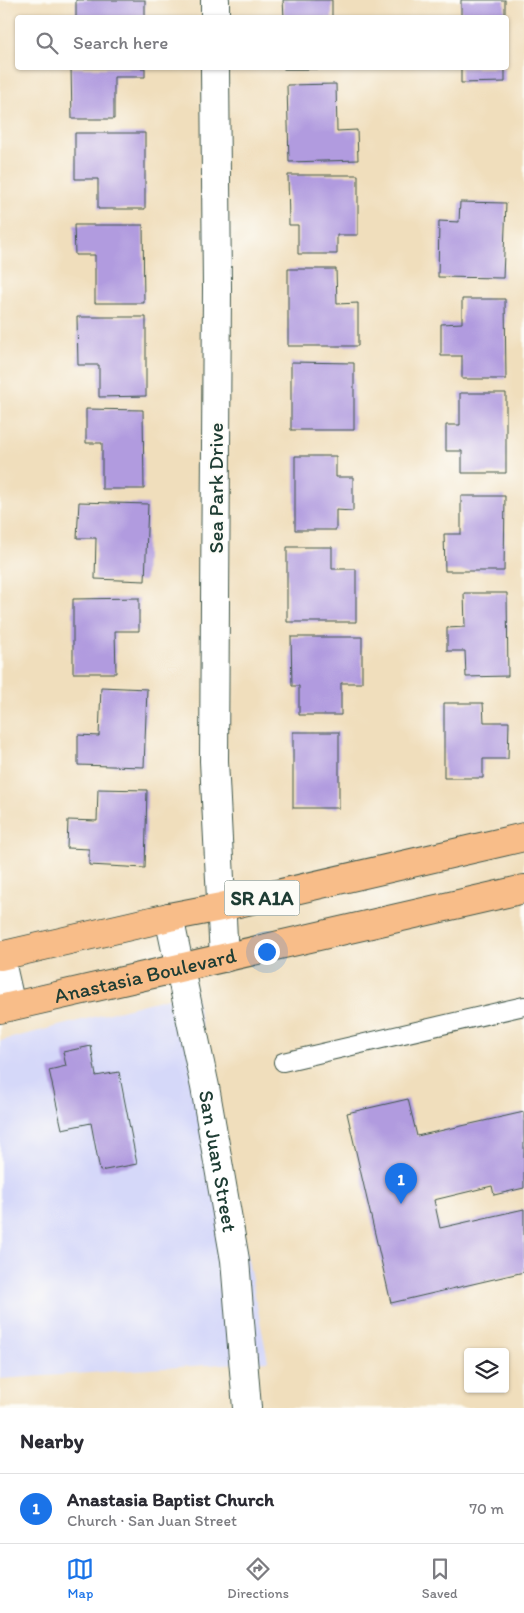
<!DOCTYPE html>
<html lang="en">
<head>
<meta charset="utf-8">
<style>
	:root { --surface:#fff; --page:#f7f7f7; --text:#2b2b33; --muted:#7c7c81; --line:#e1e1e2; --accent:#1a73e8 }
	body { margin:0; font-family:Itim,sans-serif; background:var(--page); color:var(--text) }
	.controls { position:absolute; right:15px; bottom:15px; display:grid; overflow:hidden; border-radius:5px; box-shadow:0 1px 4px #0004 }
	.controls button { width:45px; height:45px; display:grid; place-items:center; padding:0; border:0; border-bottom:1px solid var(--line); background:var(--surface); color:var(--text); font:25px sans-serif }
	.you { position:absolute; left:266px; top:951px; width:18px; height:18px; margin:-12px; border:4px solid #fff; border-radius:50%; background:#1a73e8; box-shadow:0 0 0 8px #1a73e833 }
	.badge { display:grid; place-items:center; width:32px; height:32px; border-radius:50%; background:var(--accent); color:#fff; font-size:16px; font-weight:700 }
	.pin { position:absolute; translate:-50% -41px; filter:drop-shadow(0 1px 2px #0008) }
	.pin::after { content:''; position:absolute; top:26px; width:18px; height:15px; background:inherit; clip-path:polygon(0 0,100% 0,50% 100%) }
	.list { margin:0; padding:0; list-style:none }
	h2 { display:flex; justify-content:space-between; align-items:center; height:65px; margin:0; padding:0 20px; font-size:21px }
	h2 small { font-size:16px; font-weight:400; color:var(--muted) }
	.list li { display:grid; grid-template-columns:32px 1fr auto; gap:15px; align-items:center; box-sizing:border-box; height:70px; padding:0 20px; border-top:1px solid var(--line) }
	.list b { display:block; font-size:19px; white-space:nowrap }
	.list p { margin:0; font-size:16px; white-space:nowrap; color:var(--muted) }
	.list em { font-size:16px; font-style:normal; color:var(--muted) }
	.icon { flex:none; width:28px; height:28px; fill:none; stroke:currentColor; stroke-width:2; stroke-linecap:round; stroke-linejoin:round }
	.map { position:relative; flex:none; width:524px; height:1408px; overflow:hidden }
	.search { position:absolute; background:var(--surface); box-shadow:0 1px 4px #0004; left:15px; right:15px; top:15px; height:55px; display:flex; align-items:center; gap:12px; box-sizing:border-box; padding:0 18px; border-radius:5px; color:var(--muted); font-size:19px }
	.sheet { height:135px; background:var(--surface) }
	nav { display:flex; justify-content:space-around; align-items:center; box-sizing:border-box; height:70px; border-top:1px solid var(--line); background:var(--surface); font-size:14px; color:var(--muted) }
	nav a { display:grid; justify-items:center; gap:2px }
	nav .on { color:var(--accent) }
	.map>svg:first-child { display:block }
	.built { fill:#d5d8f9 }
	.building { fill:#b19bdf }
	.lines { fill:none; stroke-linecap:round; stroke-linejoin:round }
	.service-casing { stroke:#3e5548; stroke-width:20 }
	.minor-casing { stroke:#3e5548; stroke-width:30 }
	.primary-casing { stroke:#3e5548; stroke-width:30 }
	.service { stroke:#fff; stroke-width:18 }
	.minor { stroke:#fff; stroke-width:28 }
	.primary { stroke:#f8bd89; stroke-width:28 }
	.labels { text-anchor:middle; stroke-width:4; stroke-linejoin:round; paint-order:stroke }
	.shield { fill:#fdfcf7; stroke:#62766e; stroke-width:1 }
	.shield-label { font-size:20px; font-weight:bold; fill:#1f3d34 }
	.street-label { font-size:21px; fill:#1f3d34; stroke:#fdfcf7 }
</style>
</head>
<body>
<div class="map">
<svg width="524" height="1408" viewBox="0 0 524 1408">
	<rect width="100%" height="100%" fill="#fdfcf7"/>
	<filter id="ink" filterUnits="userSpaceOnUse"><feTurbulence type="fractalNoise" baseFrequency=".02" numOctaves="2"/><feDisplacementMap in="SourceGraphic" scale="10" xChannelSelector="R" yChannelSelector="G"/><feConvolveMatrix kernelMatrix="1 2 1 2 8 2 1 2 1" color-interpolation-filters="sRGB"/></filter>
	<filter id="wash" filterUnits="userSpaceOnUse"><feTurbulence type="fractalNoise" baseFrequency=".0096" numOctaves="4" result="noise"/><feDisplacementMap in="SourceGraphic" scale="20" xChannelSelector="R" yChannelSelector="G"/><feGaussianBlur stdDeviation="1.12" result="paint"/><feColorMatrix in="noise" values="0 0 0 0 0 0 0 0 0 0 0 0 0 0 0 0 0 1.4 0 .05"/><feComposite in="paint" operator="in"/></filter>
	<g filter="url(#wash)">
		<rect width="100%" height="100%" fill="#f0debc"/>
		<path class="built" d="M195,991L268,1361L0,1379V1041Z"/>
		<g id="blocks">
			<g class="building">
				<rect x="76" y="0" width="69" height="18"/>
				<path d="M283,0H332V18H284Z"/>
				<rect x="461" y="0" width="44" height="18"/>
				<path d="M71,68H145V77H114V119H72Z"/>
				<rect x="284" y="68" width="71" height="1"/>
				<path d="M461,68H505V82L461,83Z"/>
				<path d="M336,84L337,131L357,130L358,160L289,162L287,85Z"/>
				<path d="M75,133H145V209H98V179H75Z"/>
				<path d="M288,175H358V235H337V254H298V225H289Z"/>
				<path d="M460,202L506,203L503,278L438,277L439,221L459,222Z"/>
				<path d="M74,225H143L144,303H95V255H75Z"/>
				<path d="M288,269H336L337,304L358,303V346H288Z"/>
				<path d="M462,299H505L506,379H462V356H441V324L462,323Z"/>
				<path d="M77,317H146V396L99,397V365H78Z"/>
				<path d="M291,362L354,363V430H291Z"/>
				<path d="M460,393H506V473H462V451H446V425H460Z"/>
				<path d="M86,409L143,410L144,489H102V443H86Z"/>
				<path d="M295,456H336V477H353V511L336,510V530H295Z"/>
				<path d="M461,496H505L504,571H445L444,534H461Z"/>
				<path d="M79,502L148,504L145,581L95,579L96,538H77Z"/>
				<path d="M287,547H332V569H356V622H287Z"/>
				<path d="M464,593H507L508,676L466,677L465,651H447V628L465,627Z"/>
				<path d="M139,598V631H115L116,673H73V599Z"/>
				<path d="M291,637H362V683H341V715H299V686H292Z"/>
				<path d="M101,687L147,689L144,767L78,765V735L99,736Z"/>
				<path d="M444,703H483L484,722H509L508,759H483V778H444Z"/>
				<rect x="293" y="732" width="46" height="76"/>
				<path d="M98,789L147,790L145,868L89,865V849L67,848L68,820L97,821Z"/>
				<path d="M91,1046L96,1076L119,1072L137,1164L100,1171L91,1123L62,1129L49,1070L66,1066L63,1052Z"/>
				<path d="M408,1099L417,1136L524,1112V1188L494,1195L492,1186L434,1200L440,1228L524,1209V1272L391,1303L347,1113Z"/>
			</g>
		</g>
	</g>
	<g filter="url(#ink)">
		<use href="#blocks" fill-opacity="0" stroke="#3e5548" stroke-width="1"/>
		<g class="lines">
			<g class="service-casing">
				<path id="service" d="M283,1062L524,1006"/>
			</g>
			<g class="minor-casing">
				<g id="minor">
					<path d="M215,18V0"/>
					<path d="M215,68L217,288L214,761L224,958"/>
					<path id="s1" d="M169,917L205,1087L235,1260L247,1408"/>
					<path d="M0,957L11,1006"/>
				</g>
			</g>
			<g class="primary-casing">
				<g id="primary">
					<path d="M0,956L169,917L221,907L524,837"/>
					<path id="s2" d="M0,1009L524,889"/>
				</g>
			</g>
			<use href="#service" class="service"/>
			<use href="#minor" class="minor"/>
			<use href="#primary" class="primary"/>
		</g>
	</g>
	<g class="labels">
		<rect class="shield" x="224.5" y="880.5" width="75" height="35" rx="4"/>
		<g class="shield-label">
			<text x="262" y="905">SR A1A</text>
		</g>
		<g class="street-label">
			<text transform="translate(216 488) rotate(-90)" y="7">Sea Park Drive</text>
			<text dy="7" stroke="none"><textPath href="#s2" startOffset="149">Anastasia Boulevard</textPath></text>
			<text dy="7" stroke="none"><textPath href="#s1" startOffset="249">San Juan Street</textPath></text>
		</g>
	</g>
</svg>
<div class="controls">
<button><svg class="icon" aria-label="layers" viewBox="0 0 24 24"><path d="M12 4l9 5-9 5-9-5zM3 14l9 5 9-5"/></svg></button>
</div>
<div class="you"></div>
<div class="pin badge" style="left:401px;top:1204px">1</div>
<div class="search"><svg class="icon" aria-label="search" viewBox="0 0 24 24"><circle cx="10" cy="10" r="6"/><path d="M15 15l6 6"/></svg>Search here</div>
</div>
<section class="sheet">
<h2>Nearby<small></small></h2>
<ul class="list">
<li><span class="badge">1</span><div><b>Anastasia Baptist Church</b><p>Church · San Juan Street</p></div><em>70 m</em></li>
</ul>
</section>
<nav>
<a class="on"><svg class="icon" aria-label="map" viewBox="0 0 24 24"><path d="M3 6l6-2 6 2 6-2v14l-6 2-6-2-6 2zM9 4v14M15 6v14"/></svg>Map</a>
<a><svg class="icon" aria-label="directions" viewBox="0 0 24 24"><path d="M12 3l9 9-9 9-9-9zM9 14v-3h6M13 9l2 2-2 2"/></svg>Directions</a>
<a><svg class="icon" aria-label="saved" viewBox="0 0 24 24"><path d="M7 4h10v16l-5-4-5 4z"/></svg>Saved</a>
</nav>
</body>
</html>
